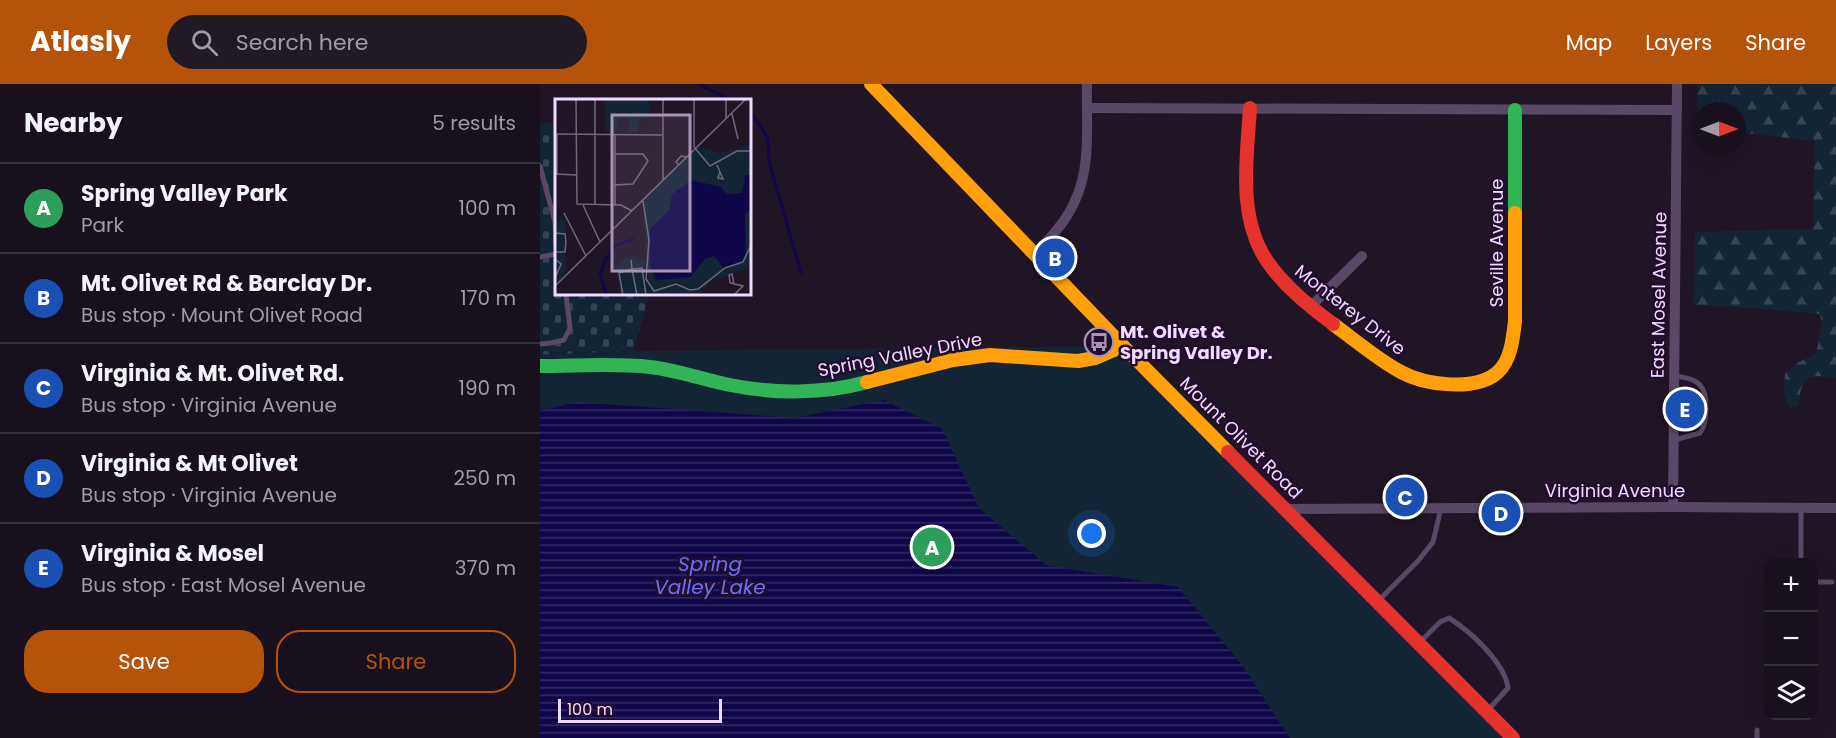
<!DOCTYPE html>
<html lang="en">
<head>
<meta charset="utf-8">
<style>
	:root { --surface:#18101c; --page:#211925; --text:#f1f3f6; --muted:#9f9da3; --line:#36303b; --accent:#b45309 }
	body { margin:0; font-family:Poppins,sans-serif; background:var(--page); color:var(--text) }
	.controls { position:absolute; right:18px; bottom:18px; display:grid; overflow:hidden; border-radius:12px; box-shadow:0 6px 24px #0002 }
	.controls button { width:54px; height:54px; display:grid; place-items:center; padding:0; border:0; border-bottom:2px solid var(--line); background:var(--surface); color:var(--text); font:30px sans-serif }
	.compass { position:absolute; left:1152px; top:18px; width:54px; height:54px; border-radius:50%; background:var(--surface); box-shadow:0 6px 24px #0002; rotate:90deg }
	.scale { position:absolute; left:18px; bottom:15px; width:164px; box-sizing:border-box; padding-left:6px; border:3px solid #f0daff; border-top:0; font-size:16px; line-height:21px; white-space:nowrap; color:#f0daff; -webkit-text-stroke:4px #220e2c; paint-order:stroke }
	.you { position:absolute; left:552px; top:450px; width:21px; height:21px; margin:-15px; border:4px solid #fff; border-radius:50%; background:#1a73e8; box-shadow:0 0 0 9px #1a73e833 }
	.badge { display:grid; place-items:center; width:39px; height:39px; border-radius:50%; background:var(--accent); color:#fff; font-size:20px; font-weight:700 }
	.pin { position:absolute; translate:-50% -50%; border:3px solid #fff; box-shadow:0 2px 6px #0006 }
	.list { margin:0; padding:0; list-style:none }
	h2 { display:flex; justify-content:space-between; align-items:center; height:78px; margin:0; padding:0 24px; font-size:26px }
	h2 small { font-size:20px; font-weight:400; color:var(--muted) }
	.list li { display:grid; grid-template-columns:39px 1fr auto; gap:18px; align-items:center; box-sizing:border-box; height:90px; padding:0 24px; border-top:2px solid var(--line) }
	.list b { display:block; font-size:22px; white-space:nowrap }
	.list p { margin:0; font-size:20px; white-space:nowrap; color:var(--muted) }
	.list em { font-size:20px; font-style:normal; color:var(--muted) }
	.actions { display:flex; gap:12px; padding:18px 24px }
	.actions a { flex:1; padding:14px 0; border:2px solid var(--accent); border-radius:24px; text-align:center; font-size:21px; color:var(--accent) }
	.actions .main { background:var(--accent); color:#fff }
	.icon { flex:none; width:33px; height:33px; fill:none; stroke:currentColor; stroke-width:2; stroke-linecap:round; stroke-linejoin:round }
	.map { position:relative; flex:none; width:1296px; height:654px; overflow:hidden }
	header { display:flex; align-items:center; gap:36px; box-sizing:border-box; height:84px; padding:0 30px; background:var(--accent); color:#fff }
	header strong { font-size:28px }
	nav { display:flex; gap:33px; margin-inline-start:auto; font-size:21px }
	.search { width:420px; height:54px; background:var(--page); display:flex; align-items:center; gap:15px; box-sizing:border-box; padding:0 21px; border-radius:33px; color:var(--muted); font-size:22px }
	main { display:flex }
	aside { flex:1; background:var(--surface) }
	.map>svg:first-child { display:block }
	.forest { fill:url(#forest-firs) }
	.cemetery { fill:url(#cemetery-stones) }
	.park { fill:#132435 }
	.water { fill:url(#water-rules) }
	.lines { fill:none; stroke-linecap:round; stroke-linejoin:round }
	.stream { stroke:#10074a; stroke-width:3 }
	.lane { stroke:#594966; stroke-width:5 }
	.street { stroke:#594966; stroke-width:10 }
	.fast { stroke:#30b455; stroke-width:14 }
	.slow { stroke:#ff9f0a; stroke-width:14 }
	.jam { stroke:#e5322d; stroke-width:14 }
	.labels { text-anchor:middle; stroke-width:5; stroke-linejoin:round; paint-order:stroke }
	.street-label { font-size:18px; fill:#f0daff; stroke:#220e2c }
	.poi-label { font-size:18px; font-weight:bold; fill:#f0daff; stroke:#220e2c; text-anchor:start }
	.water-label { font-size:20px; font-style:italic; fill:#686fff; stroke:#220e2c }
	.inset-river { fill:none; stroke:#10074a; stroke-width:3 }
	.inset-road { fill:none; stroke:#73647c; stroke-width:1.5 }
	.view { fill:#a795b3; fill-opacity:0.15; stroke:#a795b3; stroke-width:3 }
	.inset-edge { fill:none; stroke:#f0daff; stroke-width:3 }
</style>
</head>
<body>
<header>
<strong>Atlasly</strong>
<div class="search"><svg class="icon" aria-label="search" viewBox="0 0 24 24"><circle cx="10" cy="10" r="6"/><path d="M15 15l6 6"/></svg>Search here</div>
<nav><a>Map</a><a>Layers</a><a>Share</a></nav>
</header>
<main>
<aside>
<h2>Nearby<small>5 results</small></h2>
<ul class="list">
<li><span class="badge" style="background:#2e9e5b">A</span><div><b>Spring Valley Park</b><p>Park</p></div><em>100 m</em></li>
<li><span class="badge" style="background:#1a4fb4">B</span><div><b>Mt. Olivet Rd &amp; Barclay Dr.</b><p>Bus stop · Mount Olivet Road</p></div><em>170 m</em></li>
<li><span class="badge" style="background:#1a4fb4">C</span><div><b>Virginia &amp; Mt. Olivet Rd.</b><p>Bus stop · Virginia Avenue</p></div><em>190 m</em></li>
<li><span class="badge" style="background:#1a4fb4">D</span><div><b>Virginia &amp; Mt Olivet</b><p>Bus stop · Virginia Avenue</p></div><em>250 m</em></li>
<li><span class="badge" style="background:#1a4fb4">E</span><div><b>Virginia &amp; Mosel</b><p>Bus stop · East Mosel Avenue</p></div><em>370 m</em></li>
</ul>
<div class="actions"><a class="main">Save</a><a>Share</a></div>
</aside>
<div class="map">
<svg width="1296" height="654" viewBox="0 0 1296 654">
	<defs>
		<pattern id="forest-firs" width="22" height="20" patternUnits="userSpaceOnUse" patternTransform="scale(1.5)"><rect width="22" height="20" fill="#132435"/><path d="M5 1l3.5 6h-7zM16 11l3.5 6h-7z" fill="#364353"/></pattern>
		<pattern id="cemetery-stones" width="16" height="16" patternUnits="userSpaceOnUse" patternTransform="scale(1.5)"><rect width="16" height="16" fill="#132435"/><path d="M2 7V4a2 2 0 0 1 4 0v3zM10 15v-3a2 2 0 0 1 4 0v3z" fill="#364353"/></pattern>
		<pattern id="water-rules" width="6" height="5" patternUnits="userSpaceOnUse" patternTransform="scale(1.5)"><rect width="6" height="5" fill="#10074a"/><path d="M0 2.5h6" fill="none" stroke="#332b65"/></pattern>
	</defs>
	<rect width="100%" height="100%" fill="#201525"/>
	<path class="forest" d="M1157,0H1296V294C1269,289 1260,293 1259,321L1250,324L1244,311L1245,290L1257,279L1276,270L1282,240L1280,230L1213,224L1154,221L1155,148L1273,145L1275,57L1197,48V27H1161V44L1158,43Z"/>
	<path class="cemetery" d="M16,38V210H110L93,267L0,271V40Z"/>
	<path class="park" d="M583,262L976,654H0V271L93,267Z"/>
	<path class="water" d="M344,316L402,345L439,424L506,481L638,503L702,581L750,654H0V327L37,318L255,334Z"/>
	<g class="lines">
		<g class="stream">
			<path d="M158,0L191,16"/>
			<path d="M210,31L215,34L228,55L229,77L261,189"/>
		</g>
		<g class="lane">
			<path d="M0,82L15,138L16,160"/>
			<path d="M0,173L16,170"/>
			<path d="M0,260L11,259L24,256L30,244L26,210"/>
			<path d="M1134,356L1160,349C1165,342 1166,334 1166,325C1167,301 1158,294 1134,292"/>
			<path d="M1261,478V424"/>
			<path d="M1274,498H1292"/>
			<path d="M838,517L878,477L893,458L901,424"/>
			<path d="M881,557L900,538L909,534C930,547 965,579 968,604L948,626"/>
			<path d="M1217,646V654"/>
		</g>
		<g class="street">
			<path d="M547,24L1137,26"/>
			<path d="M495,171C509,155 525,139 534,119C552,83 546,39 547,0"/>
			<path d="M771,222L822,172"/>
			<path d="M1133,423L1137,0"/>
			<path d="M746,425L1133,423L1296,424"/>
		</g>
		<g class="fast">
			<path d="M975,26V129"/>
			<path d="M0,282C36,282 74,279 110,283C137,286 164,296 190,301C234,310 284,310 327,298"/>
		</g>
		<g class="slow">
			<path d="M331,0L583,262L688,368"/>
			<path d="M793,240C815,256 837,275 861,288C884,301 936,308 958,288C971,276 973,254 975,237V129"/>
			<path d="M327,298L413,276L450,271L538,277L555,274L583,262"/>
		</g>
		<g class="jam">
			<path d="M710,24C707,73 697,133 727,177C744,202 769,222 793,240"/>
			<path d="M688,368L973,654"/>
		</g>
	</g>
	<defs>
		<g id="bus-ring" transform="scale(1.5)"><circle r="9.5" fill="#220e2c" stroke="#a795b3" stroke-width="1.5"/><path d="M-5-6H5V4H4V6H2V4H-2V6H-4V4H-5ZM-3.5-4V0h7V-4ZM-3.5 1.2v1.5H-2V1.2ZM2 1.2v1.5H3.5V1.2Z" fill="#a795b3"/></g>
	</defs>
	<g fill-rule="evenodd">
		<use href="#bus-ring" x="559" y="258"/>
	</g>
	<g class="labels">
		<g class="street-label">
			<text transform="translate(957 159) rotate(-90)" y="6">Seville Avenue</text>
			<text transform="translate(1119 211) rotate(-89)" y="6">East Mosel Avenue</text>
			<text transform="translate(810 226) rotate(38)" y="6">Monterey Drive</text>
			<text transform="translate(360 271) rotate(-11)" y="6">Spring Valley Drive</text>
			<text transform="translate(701 354) rotate(45)" y="6">Mount Olivet Road</text>
			<text x="1075" y="413">Virginia Avenue</text>
		</g>
		<g class="poi-label">
			<text x="580" y="254">Mt. Olivet &amp;<tspan x="580" dy="21">Spring Valley Dr.</tspan></text>
		</g>
		<g class="water-label">
			<text x="170" y="487">Spring<tspan x="170" dy="23">Valley Lake</tspan></text>
		</g>
	</g>
	<g transform="translate(15 15)">
		<rect width="196" height="196" fill="#201525"/>
		<path d="M50,0H94L95,15L92,18L96,22L84,18L83,33H74V19H64L62,33H50Z" fill="#132435"/>
		<path d="M0,121H11V175L0,185ZM78,157L89,161L93,196H65L61,168L70,159Z" fill="#132435"/>
		<path d="M196,45V168L157,182L142,196H93L88,102L143,47L164,54Z" fill="#132435"/>
		<path d="M190,76H196V111L190,115L191,155L185,164L169,169L159,157L150,160L135,178L101,181L95,167V130L114,111L117,95L136,81L166,88L171,95L187,94Z" fill="#10074a"/>
		<path class="inset-river" d="M52,196L45,175L50,162L61,146L79,140"/>
		<path class="inset-road" d="M21,0L22,105L66,106L77,112M139,0V48L155,67L182,52H197M177,15L183,40M171,19V0M0,35L107,36M2,35V75M124,66L121,63L126,57L132,58M162,66L168,80L163,79L165,72M1,75L21,76M108,82V0M59,86L78,85L93,62L88,55H60M88,102L94,141L91,180L99,192L121,185L135,191L143,190L170,169L188,163L197,144M28,106L45,143M40,106V0M60,106V35M9,114L31,157M0,134L10,135L11,143L10,153H0M0,160L6,165L0,179M76,161L77,170L87,169L91,196M0,187L191,0M68,196L64,174L77,170L82,196M179,196L188,187L175,184L174,176L177,175L179,185"/>
		<path class="view" d="M57,16H135V172H57Z"/>
		<rect width="196" height="196" class="inset-edge"/>
	</g>
</svg>
<div class="controls">
<button>+</button>
<button>−</button>
<button><svg class="icon" aria-label="layers" viewBox="0 0 24 24"><path d="M12 4l9 5-9 5-9-5zM3 14l9 5 9-5"/></svg></button>
</div>
<svg class="compass" viewBox="-18 -18 36 36"><path d="M0-13l5 13h-10z" fill="#e53935"/><path d="M0 13l5-13h-10z" fill="#9f9da3"/></svg>
<div class="scale">100 m</div>
<div class="you"></div>
<div class="pin badge" style="left:392px;top:463px;background:#2e9e5b">A</div>
<div class="pin badge" style="left:515px;top:174px;background:#1a4fb4">B</div>
<div class="pin badge" style="left:865px;top:413px;background:#1a4fb4">C</div>
<div class="pin badge" style="left:961px;top:429px;background:#1a4fb4">D</div>
<div class="pin badge" style="left:1145px;top:325px;background:#1a4fb4">E</div>
</div>
</main>
</body>
</html>
